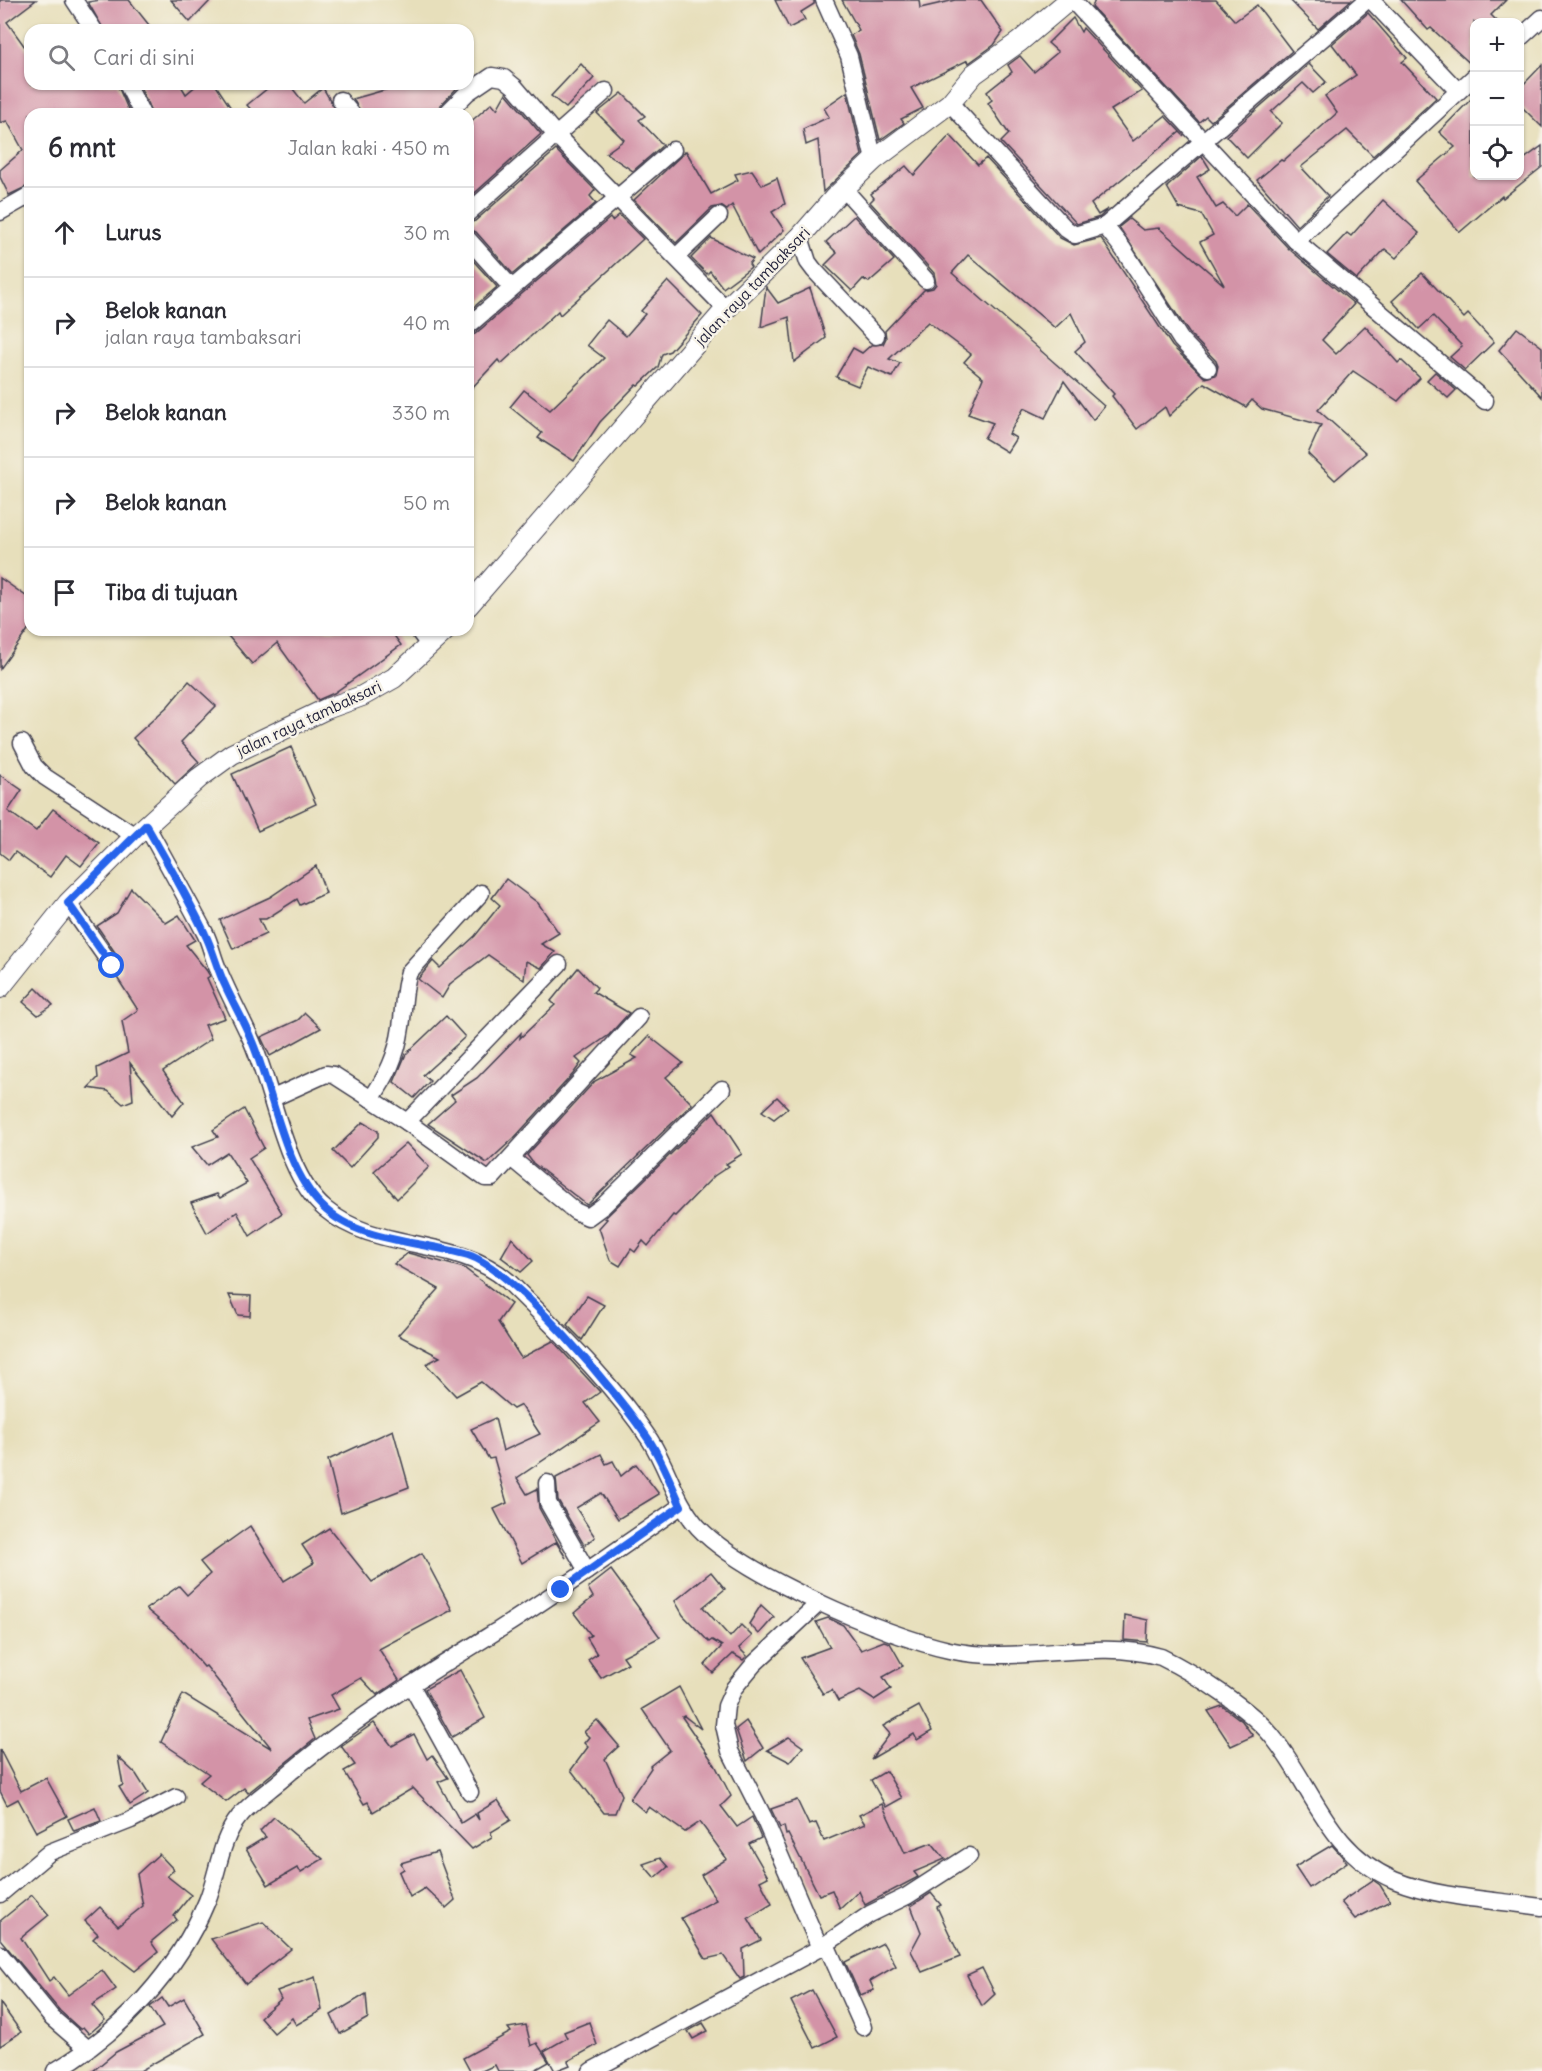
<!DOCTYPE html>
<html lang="id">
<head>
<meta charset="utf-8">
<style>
	:root { --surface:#fff; --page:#f2f2f3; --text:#2b2b33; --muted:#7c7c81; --line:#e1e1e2 }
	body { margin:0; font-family:Delius,sans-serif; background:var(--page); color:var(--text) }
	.controls { position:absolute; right:18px; top:18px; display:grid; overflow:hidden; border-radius:12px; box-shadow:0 2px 4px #0004 }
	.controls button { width:54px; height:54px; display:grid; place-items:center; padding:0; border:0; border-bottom:2px solid var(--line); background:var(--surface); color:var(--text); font:30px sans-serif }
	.stop { position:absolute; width:18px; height:18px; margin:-14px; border:4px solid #2563eb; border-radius:50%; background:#fff }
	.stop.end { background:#2563eb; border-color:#fff; box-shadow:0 2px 6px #0008 }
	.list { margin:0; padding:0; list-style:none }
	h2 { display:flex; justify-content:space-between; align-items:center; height:78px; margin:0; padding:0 24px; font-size:26px }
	h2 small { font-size:20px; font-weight:400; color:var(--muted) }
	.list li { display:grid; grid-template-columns:39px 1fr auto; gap:18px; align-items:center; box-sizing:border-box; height:90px; padding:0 24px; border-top:2px solid var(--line) }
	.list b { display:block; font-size:22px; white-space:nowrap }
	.list p { margin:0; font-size:20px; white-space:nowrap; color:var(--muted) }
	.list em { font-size:20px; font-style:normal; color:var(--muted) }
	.icon { flex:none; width:33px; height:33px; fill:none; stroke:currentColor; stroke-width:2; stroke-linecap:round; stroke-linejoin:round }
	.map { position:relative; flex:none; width:1542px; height:2071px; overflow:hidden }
	.search { position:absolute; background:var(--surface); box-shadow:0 2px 4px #0004; left:24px; top:24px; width:450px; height:66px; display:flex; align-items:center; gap:15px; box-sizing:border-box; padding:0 21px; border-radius:18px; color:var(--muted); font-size:22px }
	.panel { position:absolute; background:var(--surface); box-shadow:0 2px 4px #0004; left:24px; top:108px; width:450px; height:528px; border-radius:18px }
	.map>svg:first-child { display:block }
	.building { fill:#d393a7 }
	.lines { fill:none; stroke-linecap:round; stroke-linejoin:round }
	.minor-casing { stroke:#403e4e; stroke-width:19 }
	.tertiary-casing { stroke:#403e4e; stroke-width:22 }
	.minor { stroke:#fff; stroke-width:16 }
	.tertiary { stroke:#fff; stroke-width:20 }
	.route { stroke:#2563eb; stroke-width:8 }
	.labels { text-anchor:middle; stroke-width:5; stroke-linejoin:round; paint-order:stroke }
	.street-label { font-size:16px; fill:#22223b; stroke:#f7f3e8 }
</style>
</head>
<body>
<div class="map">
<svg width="1542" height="2071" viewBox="0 0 1542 2071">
	<rect width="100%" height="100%" fill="#f7f3e8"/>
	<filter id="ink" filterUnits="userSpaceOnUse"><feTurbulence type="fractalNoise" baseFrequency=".0167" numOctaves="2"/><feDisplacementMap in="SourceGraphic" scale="12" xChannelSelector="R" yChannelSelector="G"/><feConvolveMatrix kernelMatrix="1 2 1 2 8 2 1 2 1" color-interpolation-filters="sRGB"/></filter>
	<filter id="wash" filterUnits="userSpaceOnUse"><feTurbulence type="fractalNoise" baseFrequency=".008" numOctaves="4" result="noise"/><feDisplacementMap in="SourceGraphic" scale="24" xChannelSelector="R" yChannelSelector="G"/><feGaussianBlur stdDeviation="1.35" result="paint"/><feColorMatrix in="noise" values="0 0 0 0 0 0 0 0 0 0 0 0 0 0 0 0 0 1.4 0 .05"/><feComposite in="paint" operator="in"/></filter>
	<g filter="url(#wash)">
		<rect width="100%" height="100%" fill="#e7dfbb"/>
		<g id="blocks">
			<g class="building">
				<path d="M0,0H36L7,22L30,54V84H117L130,114H30V185L9,195L0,177V170L23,150L7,121L0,123Z"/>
				<path d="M100,0H129L153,30H104L88,2Z"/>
				<path d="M171,0H211L190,22Z"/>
				<path d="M775,0H814V4L801,12L805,20L789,28Z"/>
				<path d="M842,0H919L920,8L955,0H981L1003,32L994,45L969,63L968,60L911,88L923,108L901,119L904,123L880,140L859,54L851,35L859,30Z"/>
				<path d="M1095,0H1216L1235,21L1257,5L1292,51L1211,121L1206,116L1199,122L1092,7Z"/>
				<path d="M1290,0H1351L1318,29Z"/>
				<path d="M1401,0H1506L1491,15L1498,22H1474V67L1431,28L1428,30Z"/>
				<path d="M1368,13L1407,58L1402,62L1436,98L1373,156L1347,130L1301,167L1328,196L1297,226L1257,180L1281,160L1283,161L1337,113L1325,96L1356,75L1332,44Z"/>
				<path d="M1073,18L1081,32L1083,28L1142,91L1111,110L1133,141L1165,116L1184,136L1180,132L1091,204L1098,215L1108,209L1100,217L1077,224L1001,142L1009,134L988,103L992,100L987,92L1012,72L1008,65L1020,56L1034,72L1058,52L1048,43Z"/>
				<path d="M581,64L594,78L566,108L551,96Z"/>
				<path d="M1309,64L1326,82L1313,93L1303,83L1271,112L1282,123L1247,158L1226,136Z"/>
				<path d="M1542,65V127L1520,105V88Z"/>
				<path d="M139,84H180L186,94L198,84H215L235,114H152Z"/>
				<path d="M273,84H289L304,103L323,88L338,114H255L247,105Z"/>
				<path d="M394,84H454L457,88L439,107L436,114H362L353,99L388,89Z"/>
				<path d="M847,92L862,155L823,192L818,140L806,145L803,129L829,117L824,108Z"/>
				<path d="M506,93L541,134L468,199V124L492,103L497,109Z"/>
				<path d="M622,93L645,116L639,120L663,145L633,171L606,153L624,140L597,113Z"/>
				<path d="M1474,96V176H1520V162L1542,146V167L1503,198L1502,196L1460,232L1415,181L1455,147L1439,132Z"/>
				<path d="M950,135L978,165L986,158L1060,238L1074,245L1101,238L1172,346L1205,378L1216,375L1218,366L1216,361L1189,333L1119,227L1129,219L1143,230L1159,228L1224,285L1200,242L1213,235L1201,214L1179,208L1167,187L1202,156L1210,169L1197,177L1216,208L1223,204L1235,216L1247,204L1289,249L1354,304L1322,340L1336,354L1365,326L1398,363L1401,360L1420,378L1398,401L1353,371L1318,410L1366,453L1335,480L1308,454L1321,425L1262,409L1252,400L1246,407L1204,383L1169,416L1165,407L1137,429L1112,396L1114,394L1075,351L1085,342L1071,313L1055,328L968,255L952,273L1104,406L1093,420L1064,381L1045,418L1024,408L1009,434L1016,438L1007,452L984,438L993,423L968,414L983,378L964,362L971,354L928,322L889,359L900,363L892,377L868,367L858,386L836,377L853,348L862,353L871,345L883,344L886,338L885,331L924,290L933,288L936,284L934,273L870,202L874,198L871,194L906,166L914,175Z"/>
				<path d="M556,150L595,190L590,196L596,203L513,274L476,232L468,229V223L475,221Z"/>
				<path d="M686,151L711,194L738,180L735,174L752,170L762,185L777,178L785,204L772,212L784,230L758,255L732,205L727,210L721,206L712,208L676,243L634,200Z"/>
				<path d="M1383,200L1419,233L1396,258L1385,249L1357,279L1327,254L1347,233L1351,236Z"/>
				<path d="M619,215L643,239L560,315L558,311L501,364L498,360L468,392V336L475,334L610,218L612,221Z"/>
				<path d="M854,216L894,260L869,282L863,279L852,291L825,265L837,253L826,242Z"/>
				<path d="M711,238L753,259L749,264L751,267L723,288L710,271L707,274L691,258Z"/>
				<path d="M468,255L497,287L468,312Z"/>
				<path d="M1422,273L1464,318L1468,314L1494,342L1465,370L1450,357L1462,346L1433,316L1419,329L1392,301Z"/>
				<path d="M668,281L702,315L670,351L662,354L658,367L638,386L636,385L600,422L574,461L538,438L542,433L510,407L524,390L550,410L604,358L587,345L607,320L626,336L645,314L641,311Z"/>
				<path d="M766,287L778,303L810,288L826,338L794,362L789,317L761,327Z"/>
				<path d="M1517,328L1542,347V397L1499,350Z"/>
				<path d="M1435,372L1456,390L1448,398L1427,380Z"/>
				<path d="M0,578L30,599V627L0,669Z"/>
				<path d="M223,630H390L401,645L334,693L318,700L277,643L252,664Z"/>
				<path d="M189,681L216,706L181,742L199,762L175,784L133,738L168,706Z"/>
				<path d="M291,747L316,804L258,831L232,774Z"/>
				<path d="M0,775L22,790L8,811L36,831L53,809L99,843L81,866L66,855L50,877L15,852L9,860L0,853Z"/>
				<path d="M316,866L326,893L300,905L297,899L266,919H259L266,934L233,949L220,920L270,897Z"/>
				<path d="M506,879L538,903L559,933L541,944L555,952L541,968L526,961L524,980L488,955L451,983L442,998L418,979L433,961L440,968L475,936L500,905L492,898Z"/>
				<path d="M131,888L166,923L179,915L195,940L186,945L207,971L210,976L207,978L225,1018L205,1025L211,1039L163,1071L184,1102L172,1116L130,1063L133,1100L123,1104L108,1091L88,1088L98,1078L97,1068L128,1053L122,1021L138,1010L116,976L122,970L121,961L97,926L117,913Z"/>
				<path d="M578,968L597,988L593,992L629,1013L609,1035L576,1058L581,1063L573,1074L514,1138L487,1163L428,1124L455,1100L451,1095L477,1078L521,1033L520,1038L555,1005L551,1001Z"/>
				<path d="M36,988L53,1005L38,1015L23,1002Z"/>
				<path d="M305,1013L321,1028L270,1056L261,1037L298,1020Z"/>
				<path d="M446,1016L465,1037L423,1075L430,1081L414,1098L394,1082L406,1054Z"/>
				<path d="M649,1036L683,1063L666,1077L692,1104L587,1205L533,1163L527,1155L595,1081L637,1058L631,1055Z"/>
				<path d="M777,1097L788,1108L774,1119L762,1111Z"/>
				<path d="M244,1109L264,1148L249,1158L282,1213L250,1236L237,1212L207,1233L191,1203L217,1194L220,1198L247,1183L227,1152L207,1165L192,1147L218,1137L213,1130Z"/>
				<path d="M714,1112L742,1154L726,1164L729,1166L714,1176L675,1216L673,1215L648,1246L643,1241L635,1252L631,1249L620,1266L610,1260L599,1228L607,1219L605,1218Z"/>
				<path d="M363,1122L378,1131V1137L350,1168L333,1151Z"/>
				<path d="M406,1143L429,1167L397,1199L374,1171Z"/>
				<path d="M512,1238L533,1261L521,1272L501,1257Z"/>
				<path d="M408,1253L464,1268L511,1304L498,1322L521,1358L553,1341L600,1392L585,1403L600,1422L517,1478L527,1494L537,1489L539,1508L566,1558L556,1542L522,1563L494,1509L507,1503L494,1458L489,1459L471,1429L495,1418L503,1451L540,1434L521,1405L513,1409L481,1382L456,1396L426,1364L440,1357L398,1335L439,1289L394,1264Z"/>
				<path d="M229,1295L251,1296L250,1316L238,1315Z"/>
				<path d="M587,1296L604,1305L582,1340L567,1325Z"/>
				<path d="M393,1430L409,1487L341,1513L328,1460Z"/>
				<path d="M601,1454L606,1464L613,1461L621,1476L636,1464L659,1494L618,1519L601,1493L576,1508L595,1537L584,1545L558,1500L556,1478Z"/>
				<path d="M250,1526L284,1581L314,1563L302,1545L329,1528L372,1582L422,1553L452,1610L379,1649L399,1680L377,1695L361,1678L331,1695L339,1709L307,1720L315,1739L248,1793L244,1788L226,1802L200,1782L209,1774L161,1742L183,1694L272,1749L206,1666L204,1667L176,1634L146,1609L179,1586L187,1595L210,1574L200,1562Z"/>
				<path d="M611,1570L660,1637L623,1656L628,1663L601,1678L588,1660L597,1654L587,1638L591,1635L574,1613L593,1597L588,1588Z"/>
				<path d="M711,1572L725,1589L703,1607L730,1637L741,1625L752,1636L739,1648L747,1656L743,1660L733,1654L713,1673L705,1665L722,1646L712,1640L709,1642L683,1615L675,1601Z"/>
				<path d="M761,1605L774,1617L759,1634L749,1624Z"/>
				<path d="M1125,1615L1148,1620L1147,1642L1124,1640Z"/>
				<path d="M828,1618L843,1625L861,1650L884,1641L890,1643L903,1666L883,1677L891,1689L874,1700L860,1691L838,1701L832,1690L823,1694L800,1658L830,1647L816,1622Z"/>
				<path d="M460,1670L485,1718L452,1737L425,1689Z"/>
				<path d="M679,1687L701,1729L684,1716L682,1717L715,1765L731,1796L721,1806L737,1827L752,1817L761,1838L749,1844L768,1877L760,1881L772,1904L748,1918L761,1940L743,1949L744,1977L740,1979L723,1955L706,1959L681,1918L716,1900L701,1875L727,1859L700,1822L685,1832L649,1807L645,1812L630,1799L651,1768L650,1766L670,1750L642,1709Z"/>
				<path d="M919,1706L932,1731L917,1740L914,1734L871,1759L890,1734L883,1726Z"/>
				<path d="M1222,1706L1242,1721L1253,1736L1231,1746L1208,1711Z"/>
				<path d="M597,1720L619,1746L605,1759L622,1795L615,1813H604L571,1770L588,1747L584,1743L589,1737L584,1732Z"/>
				<path d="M746,1721L763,1748L747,1761L736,1729Z"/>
				<path d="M374,1723L392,1746L414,1734L427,1759L432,1755L448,1778L438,1782L461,1823L475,1814L479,1820L477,1813L498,1800L511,1820L491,1832L492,1837L472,1849L413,1788L373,1812L368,1802L364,1804L344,1771L355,1765L341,1746Z"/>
				<path d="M789,1737L803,1747L790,1762L767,1750Z"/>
				<path d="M0,1750L21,1791L46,1778L67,1816L36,1832L18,1799L7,1805L0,1791Z"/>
				<path d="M118,1757L136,1774L148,1793L130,1805L119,1787L123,1785Z"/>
				<path d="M886,1771L902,1798L886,1807L871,1780Z"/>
				<path d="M797,1800L809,1825L816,1823L824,1841L865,1824L859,1815L882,1804L905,1853L932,1843L945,1859L914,1872L918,1877L865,1905L859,1891L840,1909L832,1890L819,1895L788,1834L786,1835L784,1826L780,1828L771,1809Z"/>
				<path d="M95,1807L101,1821L74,1831L68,1819Z"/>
				<path d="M274,1817L323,1859L301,1872L297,1868L268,1885L246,1849L266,1837L260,1831Z"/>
				<path d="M1332,1845L1347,1862L1309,1888L1295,1867Z"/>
				<path d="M437,1852L455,1900L446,1908L425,1888L410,1897L399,1872L404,1869L401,1863Z"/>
				<path d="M159,1854L174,1870L167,1876L191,1895L174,1916L177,1920L151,1942L158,1952L135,1971L93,1939L98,1934L85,1921L100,1907L118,1926L143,1906L137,1874Z"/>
				<path d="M660,1858L668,1867L655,1878L643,1864Z"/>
				<path d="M1373,1880L1380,1885L1390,1901L1355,1919L1341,1902Z"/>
				<path d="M931,1893L941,1905L937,1907L960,1957L922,1972L911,1951L921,1932L911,1906Z"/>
				<path d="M32,1895L49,1915L21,1938L49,1981L54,1977L68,1995L102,1970L116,1989L92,2005L105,2020L89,2034L83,2027L80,2029L60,2011L0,1939V1921Z"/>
				<path d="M263,1922L291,1949L246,1984L211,1939Z"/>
				<path d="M883,1943L896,1966L870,1981L874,1990L860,1995L845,1962Z"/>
				<path d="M982,1968L995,1994L982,2006L967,1975Z"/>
				<path d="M315,1977L322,2010L296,2025L292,2018L274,2033L260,2017L281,1999L277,1991Z"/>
				<path d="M812,1990L837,2037L815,2048L791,2001Z"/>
				<path d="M366,1994L368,2018L340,2034L331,2015Z"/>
				<path d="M162,1998L168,2007L184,1998L205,2034L140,2071H93L116,2052L163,2027L150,2007Z"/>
				<path d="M0,2003L21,2032L0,2046Z"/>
				<path d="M589,2022L597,2045L568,2061L570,2065L555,2071L544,2051L567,2038L564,2032Z"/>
				<path d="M703,2023L708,2031L693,2039L688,2031Z"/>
				<path d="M526,2025L531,2046L537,2043L549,2062L533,2071H498L495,2065L482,2071H470L463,2058L511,2032L508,2028Z"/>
			</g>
		</g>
	</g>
	<g filter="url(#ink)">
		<use href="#blocks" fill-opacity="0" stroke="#403e4e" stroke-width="1.5"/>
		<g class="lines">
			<g class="minor-casing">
				<g id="minor">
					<path d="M74,0L94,30"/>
					<path d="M824,0L849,56L874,160"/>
					<path d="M1072,0L1296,241L1485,401"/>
					<path d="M1371,0L1458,91"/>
					<path d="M1520,38L1542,18"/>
					<path d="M127,84L142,114"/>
					<path d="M340,100L352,114"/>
					<path d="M950,103L1066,229L1075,235L1105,226L1123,249L1181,340L1208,368"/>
					<path d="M446,114L467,93L492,76L504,78L515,87L556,135L726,309"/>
					<path d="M844,189L926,280"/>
					<path d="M0,212L30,195"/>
					<path d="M468,213L606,91"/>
					<path d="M1105,226L1367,0"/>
					<path d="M800,237L808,262L814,270L876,336"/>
					<path d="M468,239L511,287"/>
					<path d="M1296,241L1474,77"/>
					<path d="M676,257L719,216"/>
					<path d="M468,326L673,150"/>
					<path d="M418,630L430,646"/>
					<path d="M22,743L34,766L45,777L135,836"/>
					<path d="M146,825C166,861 186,897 205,933C211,945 213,959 219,971C228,993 240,1015 250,1037C273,1086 284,1175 325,1209C378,1253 454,1235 508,1281C558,1331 611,1381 650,1440C669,1470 674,1500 698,1527C743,1575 885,1636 949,1650C1019,1666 1092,1637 1161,1657C1194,1673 1254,1711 1275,1740C1315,1791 1328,1851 1394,1880C1437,1898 1496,1900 1542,1907"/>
					<path d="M68,903L112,966"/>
					<path d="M273,1098L326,1074L334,1075L407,1122L559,964"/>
					<path d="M371,1099C387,1076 397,1056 401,1027C404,1008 403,990 409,972L481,893"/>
					<path d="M407,1122L485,1178H492L639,1017"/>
					<path d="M511,1158L575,1211L588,1217L603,1206L722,1089"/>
					<path d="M547,1483L548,1503L587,1571"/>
					<path d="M819,1603L754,1664L734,1688L726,1706L724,1725L730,1751L763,1816L820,1948"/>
					<path d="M411,1685L470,1792"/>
					<path d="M0,1894L50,1852L131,1820L176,1797"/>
					<path d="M826,1944L863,2027"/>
					<path d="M0,1954L52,2018L88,2049"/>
					<path d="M55,2071C120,2033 178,1971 207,1901C218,1874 220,1840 239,1817C250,1803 267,1792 280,1781C348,1722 424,1676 500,1629C562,1590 621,1547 681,1506"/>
					<path d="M591,2071L820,1948L870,1914L907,1896L969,1856"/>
				</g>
			</g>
			<g class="tertiary-casing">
				<g id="tertiary">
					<path d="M468,606L726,309L800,237L834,198L874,160L950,103L974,74L1019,42L1069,0"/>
					<path d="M0,988L68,903L135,836L199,778L232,754L326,709L362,696L394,678L446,630"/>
				</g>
			</g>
			<use href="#minor" class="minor"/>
			<use href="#tertiary" class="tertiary"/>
		</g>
	</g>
	<g class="lines" filter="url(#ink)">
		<path class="route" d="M112,966L68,903L146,825C166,861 188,897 205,934C213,950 217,969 225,985C233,1003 244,1021 251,1039C273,1089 283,1168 322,1206C357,1242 421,1241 468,1255C515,1270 620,1396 649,1440C662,1460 671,1484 681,1506L561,1590"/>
	</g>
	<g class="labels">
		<g class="street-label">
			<text transform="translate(752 286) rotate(-46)" y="6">jalan raya tambaksari</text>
			<text transform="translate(309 718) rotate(-25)" y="6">jalan raya tambaksari</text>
		</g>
	</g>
</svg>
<div class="controls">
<button>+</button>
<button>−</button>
<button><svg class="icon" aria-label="locate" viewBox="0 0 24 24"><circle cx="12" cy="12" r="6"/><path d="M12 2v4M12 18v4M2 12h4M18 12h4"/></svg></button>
</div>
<div class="stop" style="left:112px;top:966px"></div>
<div class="stop end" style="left:561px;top:1590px"></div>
<div class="search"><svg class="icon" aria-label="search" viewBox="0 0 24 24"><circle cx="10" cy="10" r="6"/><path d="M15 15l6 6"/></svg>Cari di sini</div>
<section class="panel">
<h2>6 mnt<small>Jalan kaki · 450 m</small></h2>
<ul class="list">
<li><svg class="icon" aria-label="ahead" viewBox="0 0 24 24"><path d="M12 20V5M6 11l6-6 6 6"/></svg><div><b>Lurus</b></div><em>30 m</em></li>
<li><svg class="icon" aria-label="right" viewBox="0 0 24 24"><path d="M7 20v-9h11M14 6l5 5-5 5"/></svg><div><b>Belok kanan</b><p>jalan raya tambaksari</p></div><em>40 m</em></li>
<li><svg class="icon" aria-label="right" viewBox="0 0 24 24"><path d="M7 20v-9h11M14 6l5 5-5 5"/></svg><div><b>Belok kanan</b></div><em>330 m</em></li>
<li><svg class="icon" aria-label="right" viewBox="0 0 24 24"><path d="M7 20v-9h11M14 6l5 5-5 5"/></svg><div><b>Belok kanan</b></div><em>50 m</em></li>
<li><svg class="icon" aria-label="arrive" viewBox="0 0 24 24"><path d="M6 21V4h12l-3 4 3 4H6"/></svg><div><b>Tiba di tujuan</b></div></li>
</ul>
</section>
</div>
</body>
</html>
